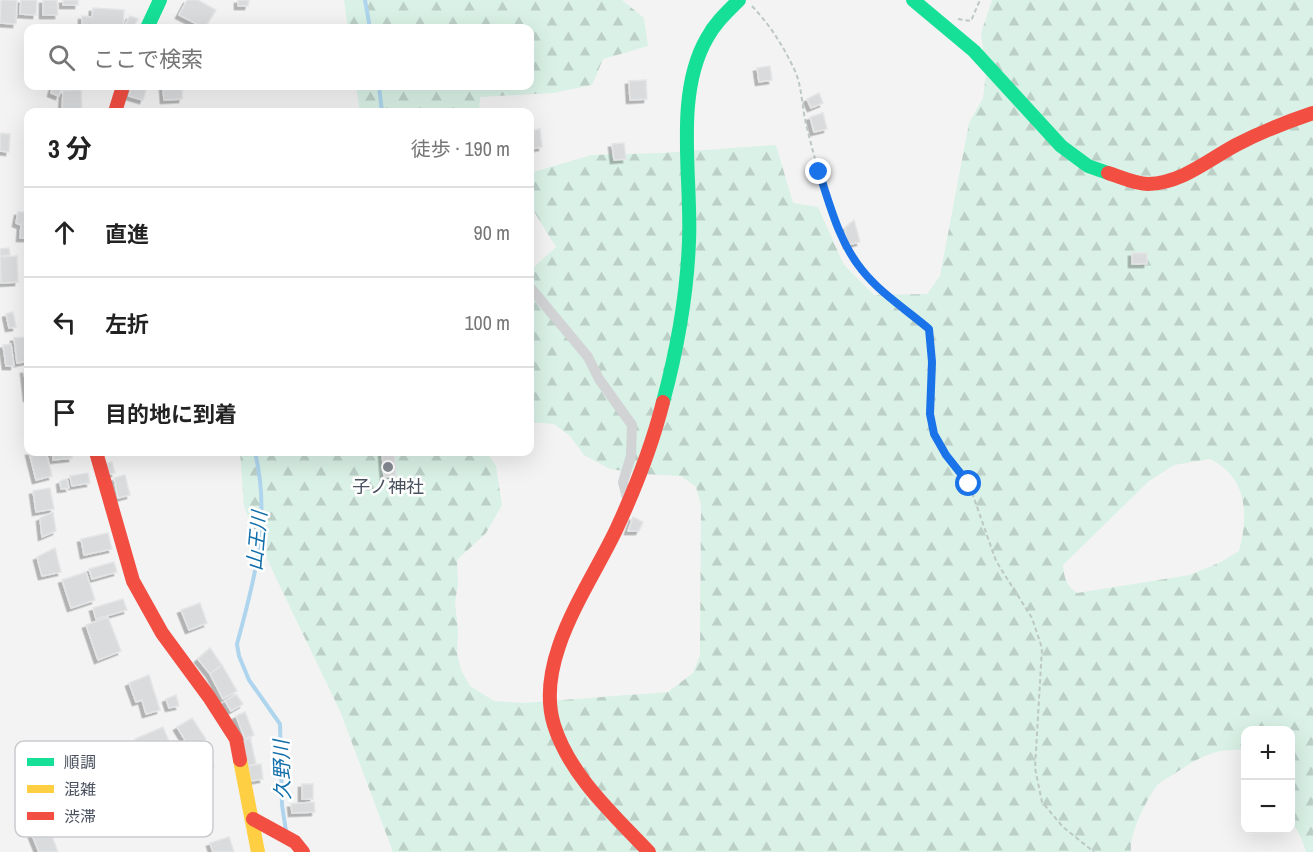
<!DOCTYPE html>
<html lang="ja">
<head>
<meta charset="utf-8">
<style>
	:root { --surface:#fff; --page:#f6f6f6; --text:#222; --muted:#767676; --line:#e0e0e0 }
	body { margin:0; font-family:"Archivo Narrow","Noto Sans JP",sans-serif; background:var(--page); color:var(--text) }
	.controls { position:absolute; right:18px; bottom:18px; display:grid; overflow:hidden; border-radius:12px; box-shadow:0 6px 24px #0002 }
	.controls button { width:54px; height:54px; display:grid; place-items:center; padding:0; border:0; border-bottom:2px solid var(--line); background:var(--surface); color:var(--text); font:30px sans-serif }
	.stop { position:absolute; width:18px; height:18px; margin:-14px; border:4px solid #1a73e8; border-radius:50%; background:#fff }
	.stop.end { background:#1a73e8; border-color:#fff; box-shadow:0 2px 6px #0008 }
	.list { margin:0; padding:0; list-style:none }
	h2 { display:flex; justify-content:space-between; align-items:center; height:78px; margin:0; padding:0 24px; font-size:26px }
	h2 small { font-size:20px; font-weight:400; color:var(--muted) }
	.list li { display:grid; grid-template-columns:39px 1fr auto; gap:18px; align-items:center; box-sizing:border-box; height:90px; padding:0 24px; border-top:2px solid var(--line) }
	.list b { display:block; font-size:22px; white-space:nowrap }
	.list em { font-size:20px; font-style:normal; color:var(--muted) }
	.icon { flex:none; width:33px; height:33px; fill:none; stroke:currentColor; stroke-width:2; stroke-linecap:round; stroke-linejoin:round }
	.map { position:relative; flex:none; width:1313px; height:852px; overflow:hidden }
	.search { position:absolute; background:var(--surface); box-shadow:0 6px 24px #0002; left:24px; top:24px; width:510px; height:66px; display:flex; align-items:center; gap:15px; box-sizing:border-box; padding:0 21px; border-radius:12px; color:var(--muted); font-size:22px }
	.panel { position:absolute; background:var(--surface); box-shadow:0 6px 24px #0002; left:24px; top:108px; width:510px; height:348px; border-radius:12px }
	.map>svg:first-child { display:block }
	.forest { fill:url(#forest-firs); fill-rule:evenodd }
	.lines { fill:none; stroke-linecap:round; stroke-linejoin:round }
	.stream { stroke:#aed5ed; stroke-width:4 }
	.building { fill:#dadbdd; stroke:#e4e5e6; stroke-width:1.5; filter:url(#shadow) }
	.path { stroke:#bdc8c6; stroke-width:2; stroke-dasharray:4.5 3; stroke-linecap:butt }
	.street { stroke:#d1d3d5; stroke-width:10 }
	.fast { stroke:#16e098; stroke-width:14 }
	.slow { stroke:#ffcf43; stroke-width:14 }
	.jam { stroke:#f24e42; stroke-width:14 }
	.route { stroke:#1a73e8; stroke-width:8 }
	.poi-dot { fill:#858a93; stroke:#fff; stroke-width:2 }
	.labels { text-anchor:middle; stroke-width:5; stroke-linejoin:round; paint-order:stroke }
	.poi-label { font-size:18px; fill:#4a515f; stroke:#fff }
	.water-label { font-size:20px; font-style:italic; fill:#116fab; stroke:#fff }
	.key { fill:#fff; stroke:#c9cbcf; stroke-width:1.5 }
	.key-label { font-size:16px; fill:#4a515f }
</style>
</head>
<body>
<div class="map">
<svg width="1313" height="852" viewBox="0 0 1313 852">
	<defs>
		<pattern id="forest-firs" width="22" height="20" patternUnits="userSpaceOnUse" patternTransform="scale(1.5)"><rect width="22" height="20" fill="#d9f1e6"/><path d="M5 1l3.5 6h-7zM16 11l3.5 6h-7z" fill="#bcd0c8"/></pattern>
		<filter id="shadow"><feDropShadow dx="-3.5" dy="3.5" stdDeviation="0" flood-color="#0004"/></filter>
	</defs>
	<rect width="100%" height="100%" fill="#f3f3f3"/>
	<g class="forest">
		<path d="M344,0H622L644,18L648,46L603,59L592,85L553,93L480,97L479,112H360L356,86H530V28H348Z"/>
		<path d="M992,0H1313V852H1306L1301,838L1291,819L1290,730H1246L1245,754L1242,750C1214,748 1196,759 1174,774C1168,778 1159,782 1155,788C1145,803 1129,834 1131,852H393L340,711L276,578L244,507L240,452H487L496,466L502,505L486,533L457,560L458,584L455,603L458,631L457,653L461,670L470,686L494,701L523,703L668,692L693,673L700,655L701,504L696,487L681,476L644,474L610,469L584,455L570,436L554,424L530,422V267L533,268L556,247L530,205V173L592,155L662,153L776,145L793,203L818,207L844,265L874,295L927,294L940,276L969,123L983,98L986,73L981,33ZM1210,459C1247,477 1249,514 1239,551L1221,562L1190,575L1077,593C1066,586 1064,577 1063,565L1149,481L1174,465Z"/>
	</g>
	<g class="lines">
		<g class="stream">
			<path d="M365,0L370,28"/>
			<path d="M379,86L382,112"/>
			<path d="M255,452C271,519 255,579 237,644L239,656L249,680L280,724L282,805L286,831"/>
		</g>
	</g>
	<g class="building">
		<path d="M1,0H17L16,24L0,23Z"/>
		<path d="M21,0H37L36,15L20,14Z"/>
		<path d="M43,0H57L58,15H43Z"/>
		<rect x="63" y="0" width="15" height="5"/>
		<path d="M187,0H198L216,10L205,28L179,15Z"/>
		<path d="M238,0H249L248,6H238Z"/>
		<path d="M93,8L124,10L123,28H82V16L92,17Z"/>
		<path d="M130,16L138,19L133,28H123Z"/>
		<path d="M770,66L772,80L759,82L757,68Z"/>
		<path d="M646,80L647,99L630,100L629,81Z"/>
		<path d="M53,86H62L59,96L51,93Z"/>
		<path d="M132,86H147L143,100L129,96Z"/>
		<path d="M163,86H182V99L164,100Z"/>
		<path d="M81,90L82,112H62L63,91Z"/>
		<path d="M819,93L823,103L811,108L807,99Z"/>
		<path d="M823,113L827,129L814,132L810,117Z"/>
		<path d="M540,129L542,147L531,149L530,131Z"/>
		<path d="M0,133L10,134L9,152L0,151Z"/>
		<path d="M624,143L626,159L614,160L612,144Z"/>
		<path d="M18,212H28V238H20L21,225L16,223Z"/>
		<path d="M854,220L860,242L847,245L845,228Z"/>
		<path d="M9,248L10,255L0,256V249Z"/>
		<rect x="1132" y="253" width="15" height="11"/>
		<path d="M17,256L18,282L1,283L0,257Z"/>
		<path d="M13,312L16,327L9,328L6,314Z"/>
		<path d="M28,337V361L17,363L14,338Z"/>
		<path d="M11,344L14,366H6L3,345Z"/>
		<path d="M24,370H28V398H27Z"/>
		<path d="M29,452H46L52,476L36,480Z"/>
		<path d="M48,452H72V458L53,460V454L49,455Z"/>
		<path d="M382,452H394L396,476L384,477Z"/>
		<path d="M112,462L115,473L105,475L103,464Z"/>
		<path d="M88,473L90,483L72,486L70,476Z"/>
		<path d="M125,475L130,495L118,498L114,478Z"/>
		<path d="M67,479L69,488L61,489L60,481Z"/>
		<path d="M50,488L54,509L36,512L33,491Z"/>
		<path d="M53,512L56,531L42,537L40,518Z"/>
		<path d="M633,517L643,522L639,531H628Z"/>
		<path d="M108,533L112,549L84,555L81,539Z"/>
		<path d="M55,548L61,572L42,576L37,557Z"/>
		<path d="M114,562L117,572L92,579L89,569Z"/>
		<path d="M86,572L95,600L71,608L62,580Z"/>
		<path d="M123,599L127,610L96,619L93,608Z"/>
		<path d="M200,603L207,623L189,630L181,610Z"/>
		<path d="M108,617L121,651L98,660L86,625Z"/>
		<path d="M210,648L222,665L210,674L198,659Z"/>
		<path d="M222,665L237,691L223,699L210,674Z"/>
		<path d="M149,675L160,710L146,714L142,700L136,702L129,683Z"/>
		<path d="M236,694L243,704L231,711L225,701Z"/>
		<path d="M176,695L179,706L169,708L166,699Z"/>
		<path d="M245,712L254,735L245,739L236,716Z"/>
		<path d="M192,718L206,739L191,750L177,727Z"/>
		<path d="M163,727L172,748L144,760L135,739Z"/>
		<path d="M250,737L256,764L248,766L242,743Z"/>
		<path d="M209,751L214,767L198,772L193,756Z"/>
		<path d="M261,764L263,779L251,781L248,766Z"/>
		<rect x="302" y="784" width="11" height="15"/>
		<path d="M314,802L315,812L292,813L291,804Z"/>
		<path d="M47,823L58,852H39L30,830Z"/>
		<path d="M229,837L234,852H213L210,843Z"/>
	</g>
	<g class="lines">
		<g class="path">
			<path d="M752,6C770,25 784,47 795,71C802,87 802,107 806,124C817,168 829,214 851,253C870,286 902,305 929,329L931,362L930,414L934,434L946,455L969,484L996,561L1032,618L1042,648L1035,768L1042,802L1063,827L1094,852"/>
			<path d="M958,19L971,21L980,0"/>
		</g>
		<path class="street" d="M530,287L588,357L599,379L632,425L631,456L623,482L628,502"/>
		<g class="fast">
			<path d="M913,0L974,51L1061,146L1088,166L1108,173"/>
			<path d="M147,28L160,0"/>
			<path d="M663,402C677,350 687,295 689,241C692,178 674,95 707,38C715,23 727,12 739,0"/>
		</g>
		<path class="slow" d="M240,760L258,852"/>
		<g class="jam">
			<path d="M115,112L123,86"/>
			<path d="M1108,173C1121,177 1135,184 1148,184C1182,183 1208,160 1236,145C1261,132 1286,122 1313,113"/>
			<path d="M96,452L133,581L162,633L209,697L236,739L240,760"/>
			<path d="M253,819L295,842L303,852"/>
			<path d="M649,852C614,815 570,776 554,725C534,660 589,587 616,530C635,489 652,446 663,402"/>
		</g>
	</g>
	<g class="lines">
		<path class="route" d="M819,172C830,205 839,242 862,270C881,294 907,310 929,329L932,362L930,414L934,434L946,455L969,484"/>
	</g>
	<circle class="poi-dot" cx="388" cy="467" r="6"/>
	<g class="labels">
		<g class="poi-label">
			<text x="388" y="493">子ノ神社</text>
		</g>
		<g class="water-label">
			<text transform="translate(257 541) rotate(-85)" y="7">山王川</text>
			<text transform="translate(282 770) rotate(-92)" y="7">久野川</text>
		</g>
	</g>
	<rect x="15" y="741" width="198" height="96" rx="9" class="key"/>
	<rect x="27" y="758" width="27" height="8" fill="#16e098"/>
	<rect x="27" y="785" width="27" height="8" fill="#ffcf43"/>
	<rect x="27" y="812" width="27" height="8" fill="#f24e42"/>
	<g class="key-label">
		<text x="64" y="768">順調</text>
		<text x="64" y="795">混雑</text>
		<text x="64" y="822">渋滞</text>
	</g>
</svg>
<div class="controls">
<button>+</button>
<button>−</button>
</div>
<div class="stop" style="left:969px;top:484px"></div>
<div class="stop end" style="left:819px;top:172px"></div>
<div class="search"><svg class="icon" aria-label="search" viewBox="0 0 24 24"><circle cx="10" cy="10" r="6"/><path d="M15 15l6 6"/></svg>ここで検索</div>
<section class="panel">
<h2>3 分<small>徒歩 · 190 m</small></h2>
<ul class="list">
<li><svg class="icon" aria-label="ahead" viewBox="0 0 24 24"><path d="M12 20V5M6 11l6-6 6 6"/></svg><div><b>直進</b></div><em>90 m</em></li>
<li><svg class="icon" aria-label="left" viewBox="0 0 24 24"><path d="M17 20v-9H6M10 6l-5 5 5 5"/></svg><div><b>左折</b></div><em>100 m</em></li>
<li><svg class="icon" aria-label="arrive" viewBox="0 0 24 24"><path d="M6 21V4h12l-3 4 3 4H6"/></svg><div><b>目的地に到着</b></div></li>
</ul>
</section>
</div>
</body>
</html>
